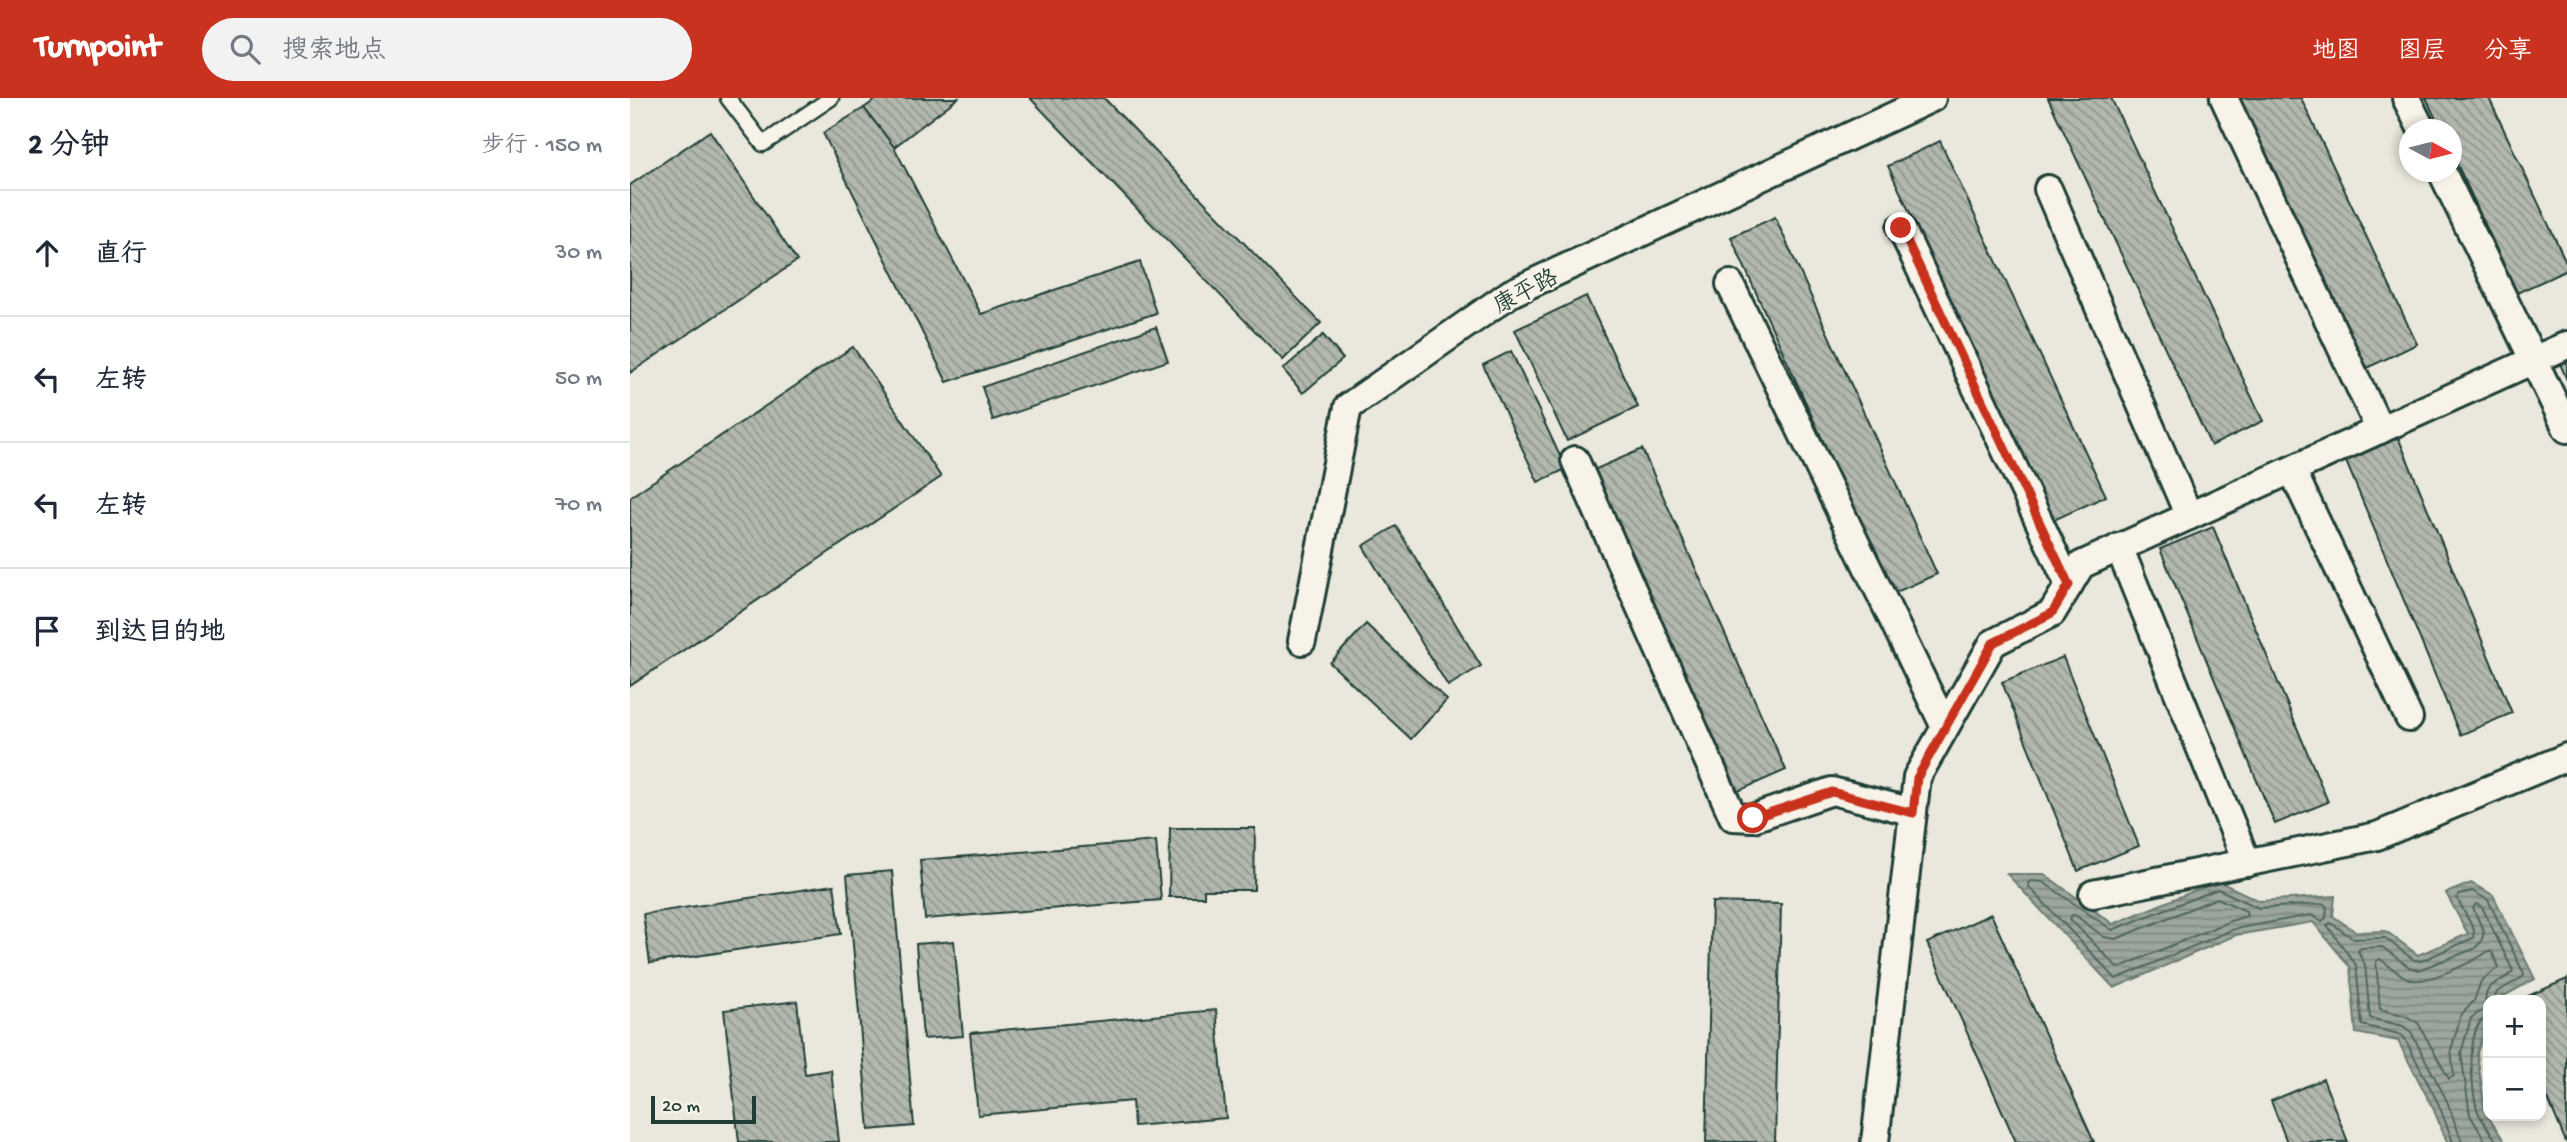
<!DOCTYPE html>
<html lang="zh">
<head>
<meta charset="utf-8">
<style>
	:root { --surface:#fff; --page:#f2f2f3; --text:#1f2937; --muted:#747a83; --line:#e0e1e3; --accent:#c8321e }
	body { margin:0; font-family:"Gochi Hand","LXGW WenKai TC",sans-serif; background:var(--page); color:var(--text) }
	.controls { position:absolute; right:21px; bottom:21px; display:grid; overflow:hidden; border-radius:14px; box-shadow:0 4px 10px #0003 }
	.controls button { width:63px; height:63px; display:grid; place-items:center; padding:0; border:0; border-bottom:2px solid var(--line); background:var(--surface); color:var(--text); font:35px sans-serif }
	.compass { position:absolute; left:1769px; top:21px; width:63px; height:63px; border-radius:50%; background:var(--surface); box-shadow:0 4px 10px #0003; rotate:97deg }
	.scale { position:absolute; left:21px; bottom:18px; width:105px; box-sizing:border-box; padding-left:7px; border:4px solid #1f3d34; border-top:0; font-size:19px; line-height:24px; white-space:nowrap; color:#1f3d34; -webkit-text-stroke:5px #f7f3e8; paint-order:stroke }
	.stop { position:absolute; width:21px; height:21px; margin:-16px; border:5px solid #c8321e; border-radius:50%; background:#fff }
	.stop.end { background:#c8321e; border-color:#fff; box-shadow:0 2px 7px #0008 }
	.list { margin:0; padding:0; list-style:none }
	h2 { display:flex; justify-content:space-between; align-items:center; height:91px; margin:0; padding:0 28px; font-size:30px }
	h2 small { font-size:23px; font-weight:400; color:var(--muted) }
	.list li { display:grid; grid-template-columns:46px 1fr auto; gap:21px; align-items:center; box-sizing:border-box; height:126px; padding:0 28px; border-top:2px solid var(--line) }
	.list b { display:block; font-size:26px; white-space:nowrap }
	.list em { font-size:23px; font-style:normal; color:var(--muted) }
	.icon { flex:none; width:38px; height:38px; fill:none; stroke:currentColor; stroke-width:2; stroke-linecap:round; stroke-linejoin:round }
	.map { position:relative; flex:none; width:1937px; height:1044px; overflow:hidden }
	header { display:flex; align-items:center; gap:42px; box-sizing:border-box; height:98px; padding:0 35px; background:var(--accent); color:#fff }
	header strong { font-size:33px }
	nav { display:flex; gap:38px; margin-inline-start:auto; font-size:24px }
	.search { width:490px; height:63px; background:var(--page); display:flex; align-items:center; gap:18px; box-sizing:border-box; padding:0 24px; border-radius:38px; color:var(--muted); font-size:26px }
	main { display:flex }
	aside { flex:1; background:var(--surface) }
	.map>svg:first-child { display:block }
	.water { fill:url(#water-rules); stroke:#6a7c72; stroke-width:2 }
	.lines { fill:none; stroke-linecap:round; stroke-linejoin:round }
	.shore { stroke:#51675e; stroke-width:2 }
	.building { fill:url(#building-back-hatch); stroke:#1f3d34; stroke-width:2 }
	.service-casing { stroke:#1f3d34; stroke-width:19 }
	.minor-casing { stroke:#1f3d34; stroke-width:32 }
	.service { stroke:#f7f3e8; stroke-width:14 }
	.minor { stroke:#f7f3e8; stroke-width:26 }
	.route { stroke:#c8321e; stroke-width:9 }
	.labels { text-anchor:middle; stroke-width:5; stroke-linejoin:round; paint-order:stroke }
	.street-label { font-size:23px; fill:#1f3d34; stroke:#f7f3e8 }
</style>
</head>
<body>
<header>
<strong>Turnpoint</strong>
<div class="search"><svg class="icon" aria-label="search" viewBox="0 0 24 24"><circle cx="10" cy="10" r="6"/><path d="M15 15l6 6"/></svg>搜索地点</div>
<nav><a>地图</a><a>图层</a><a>分享</a></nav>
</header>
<main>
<aside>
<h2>2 分钟<small>步行 · 150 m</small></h2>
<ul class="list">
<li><svg class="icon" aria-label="ahead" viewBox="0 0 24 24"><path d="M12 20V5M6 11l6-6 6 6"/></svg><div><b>直行</b></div><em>30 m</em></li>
<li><svg class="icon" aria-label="left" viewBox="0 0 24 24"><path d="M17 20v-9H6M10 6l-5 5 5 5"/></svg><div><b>左转</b></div><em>50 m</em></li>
<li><svg class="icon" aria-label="left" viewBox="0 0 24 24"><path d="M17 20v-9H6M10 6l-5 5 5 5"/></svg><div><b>左转</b></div><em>70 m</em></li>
<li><svg class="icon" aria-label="arrive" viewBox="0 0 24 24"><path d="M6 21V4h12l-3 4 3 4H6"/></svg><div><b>到达目的地</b></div></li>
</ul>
</aside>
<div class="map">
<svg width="1937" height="1044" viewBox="0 0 1937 1044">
	<defs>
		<pattern id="water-rules" width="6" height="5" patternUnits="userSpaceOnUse" patternTransform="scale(1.75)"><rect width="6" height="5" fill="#9ca69c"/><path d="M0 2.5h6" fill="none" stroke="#7f8880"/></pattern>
		<pattern id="building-back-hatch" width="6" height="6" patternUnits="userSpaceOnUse" patternTransform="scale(1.75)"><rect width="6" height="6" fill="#b2b8ae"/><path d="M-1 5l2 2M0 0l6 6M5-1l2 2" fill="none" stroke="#90978e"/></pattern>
	</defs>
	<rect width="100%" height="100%" fill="#eae8dd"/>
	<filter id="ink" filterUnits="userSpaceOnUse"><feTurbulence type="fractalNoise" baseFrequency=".0143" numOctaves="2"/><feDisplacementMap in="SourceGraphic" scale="14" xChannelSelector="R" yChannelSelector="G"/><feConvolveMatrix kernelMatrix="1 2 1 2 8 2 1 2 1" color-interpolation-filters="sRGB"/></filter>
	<g filter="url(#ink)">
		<path class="water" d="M1377,776H1414L1483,826L1588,783L1630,803L1705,798L1703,818L1726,834L1756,833L1788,857L1838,836L1816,795L1841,785L1863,797L1905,881L1872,899L1870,902H1858V922L1847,955L1855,1014L1875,1044H1817L1803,1010L1768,943L1726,935L1720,869L1683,824L1606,837L1484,890Z"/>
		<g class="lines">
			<g class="shore">
				<path d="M1401,783L1413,784L1482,832L1588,791L1629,810L1694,806L1697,809L1696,820L1692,823L1681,817L1604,831L1486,881L1399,789L1398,785Z"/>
				<path d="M1587,800L1616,813L1617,818L1600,823L1488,870L1440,821L1442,817H1445L1474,839L1486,841Z"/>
				<path d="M1858,853L1862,854L1869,869L1851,883L1844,903L1831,917L1821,952L1824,978L1819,981L1788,925L1776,918L1750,911L1746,863L1750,861C1760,868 1771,879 1782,882C1798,885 1846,863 1858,853Z"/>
				<path d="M1858,920C1834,923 1841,999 1849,1016C1854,1026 1861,1035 1867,1044"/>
				<path d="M1823,1044L1809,1007L1774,939L1769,936L1732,927L1726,867L1697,827L1701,825L1724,841L1755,840L1784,862L1791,863L1843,840L1844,832L1827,800L1829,797L1842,793L1858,802L1894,876L1893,879L1867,894L1864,902"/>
				<path d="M1832,1044L1817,1003L1781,934L1773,928L1740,920L1735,867L1728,853L1731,850L1752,849L1779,869L1788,872L1844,851L1851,844L1854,834L1843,810L1846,806L1852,809L1883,873C1870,888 1852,882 1856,910L1841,920L1831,955L1840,1017L1856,1044"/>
			</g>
		</g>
		<g class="building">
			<path d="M248,0H328L264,49L234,10Z"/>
			<path d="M400,0H474L691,225L653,262Z"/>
			<path d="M1418,0H1481L1633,323L1581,348Z"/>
			<path d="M1608,0H1671L1787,246L1735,271Z"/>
			<path d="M1796,0H1859L1937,166V172L1887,195L1822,55V32H1811Z"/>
			<path d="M234,10L264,49L351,216L510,164L526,215L317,284L193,35Z"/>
			<path d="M80,33L167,163L0,275V87Z"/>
			<path d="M1310,43L1476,398L1424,422L1258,68Z"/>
			<path d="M1145,119L1307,476L1262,496L1101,139Z"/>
			<path d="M956,198L1008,309L937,343L885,232Z"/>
			<path d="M526,229L538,263L363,322L352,289Z"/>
			<path d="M693,237L713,261L673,295L653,271Z"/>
			<path d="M223,249L311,379L0,588V399Z"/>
			<path d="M1937,249V282L1925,254Z"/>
			<path d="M881,253L936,371L908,384L853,267Z"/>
			<path d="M1768,339L1882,615L1830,637L1715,361Z"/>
			<path d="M1012,351L1156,672L1104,695L959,374Z"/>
			<path d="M766,428L851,568L818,588L733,448Z"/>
			<path d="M1583,429L1698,704L1645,726L1530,451Z"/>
			<path d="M736,526L817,602L781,641L700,565Z"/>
			<path d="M1433,559L1509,748L1448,773L1372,584Z"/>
			<path d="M540,730H625L624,792H574V799H539Z"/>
			<path d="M526,743L531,802L295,821L290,762Z"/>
			<path d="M262,773L284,1028L239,1032L217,777Z"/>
			<path d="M204,787L211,836L20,865L13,816Z"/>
			<path d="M1082,804L1151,806L1145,1044H1076Z"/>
			<path d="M1361,816L1464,1044H1386L1297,845Z"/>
			<path d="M324,843L333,938L293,941L286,846Z"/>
			<path d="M1937,881V1044H1936L1911,984V902H1889Z"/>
			<path d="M167,903L175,976L201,972L209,1044H109L94,912Z"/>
			<path d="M586,912L596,1020L504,1028L502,1003L348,1017L340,935Z"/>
			<path d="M1693,981L1718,1044H1657L1641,1003Z"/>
		</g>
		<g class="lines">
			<g class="service-casing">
				<path id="service" d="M98,0L133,46L201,0"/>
			</g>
			<g class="minor-casing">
				<g id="minor">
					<path d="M1594,0L1750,332"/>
					<path d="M1776,0L1792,32"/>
					<path d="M1812,74L1937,331"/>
					<path d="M1418,91L1559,418"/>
					<path d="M1271,130L1439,487"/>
					<path d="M1100,186L1315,629"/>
					<path d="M945,362L1103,719L1123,720L1202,693L1283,714"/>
					<path d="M1662,372L1779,620"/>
					<path d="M1489,449L1617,765"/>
					<path d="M672,543L718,309L881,195L1302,0"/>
					<path d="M1463,796L1747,738L1937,659"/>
					<path d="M1245,1044L1287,679L1363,545L1422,515L1451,467L1937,247"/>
				</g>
			</g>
			<use href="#service" class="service"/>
			<use href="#minor" class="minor"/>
		</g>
	</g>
	<g class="lines" filter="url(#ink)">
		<path class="route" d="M1123,720L1202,694L1283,715L1287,680L1363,545L1422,515L1439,487L1271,130"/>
	</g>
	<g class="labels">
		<g class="street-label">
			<text transform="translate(895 192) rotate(-28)" y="8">康平路</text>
		</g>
	</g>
</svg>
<div class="controls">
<button>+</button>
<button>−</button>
</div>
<svg class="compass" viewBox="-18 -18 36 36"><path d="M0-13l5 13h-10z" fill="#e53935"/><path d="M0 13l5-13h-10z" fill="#747a83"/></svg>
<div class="scale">20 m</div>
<div class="stop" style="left:1123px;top:720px"></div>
<div class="stop end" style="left:1271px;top:130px"></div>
</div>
</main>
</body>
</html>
